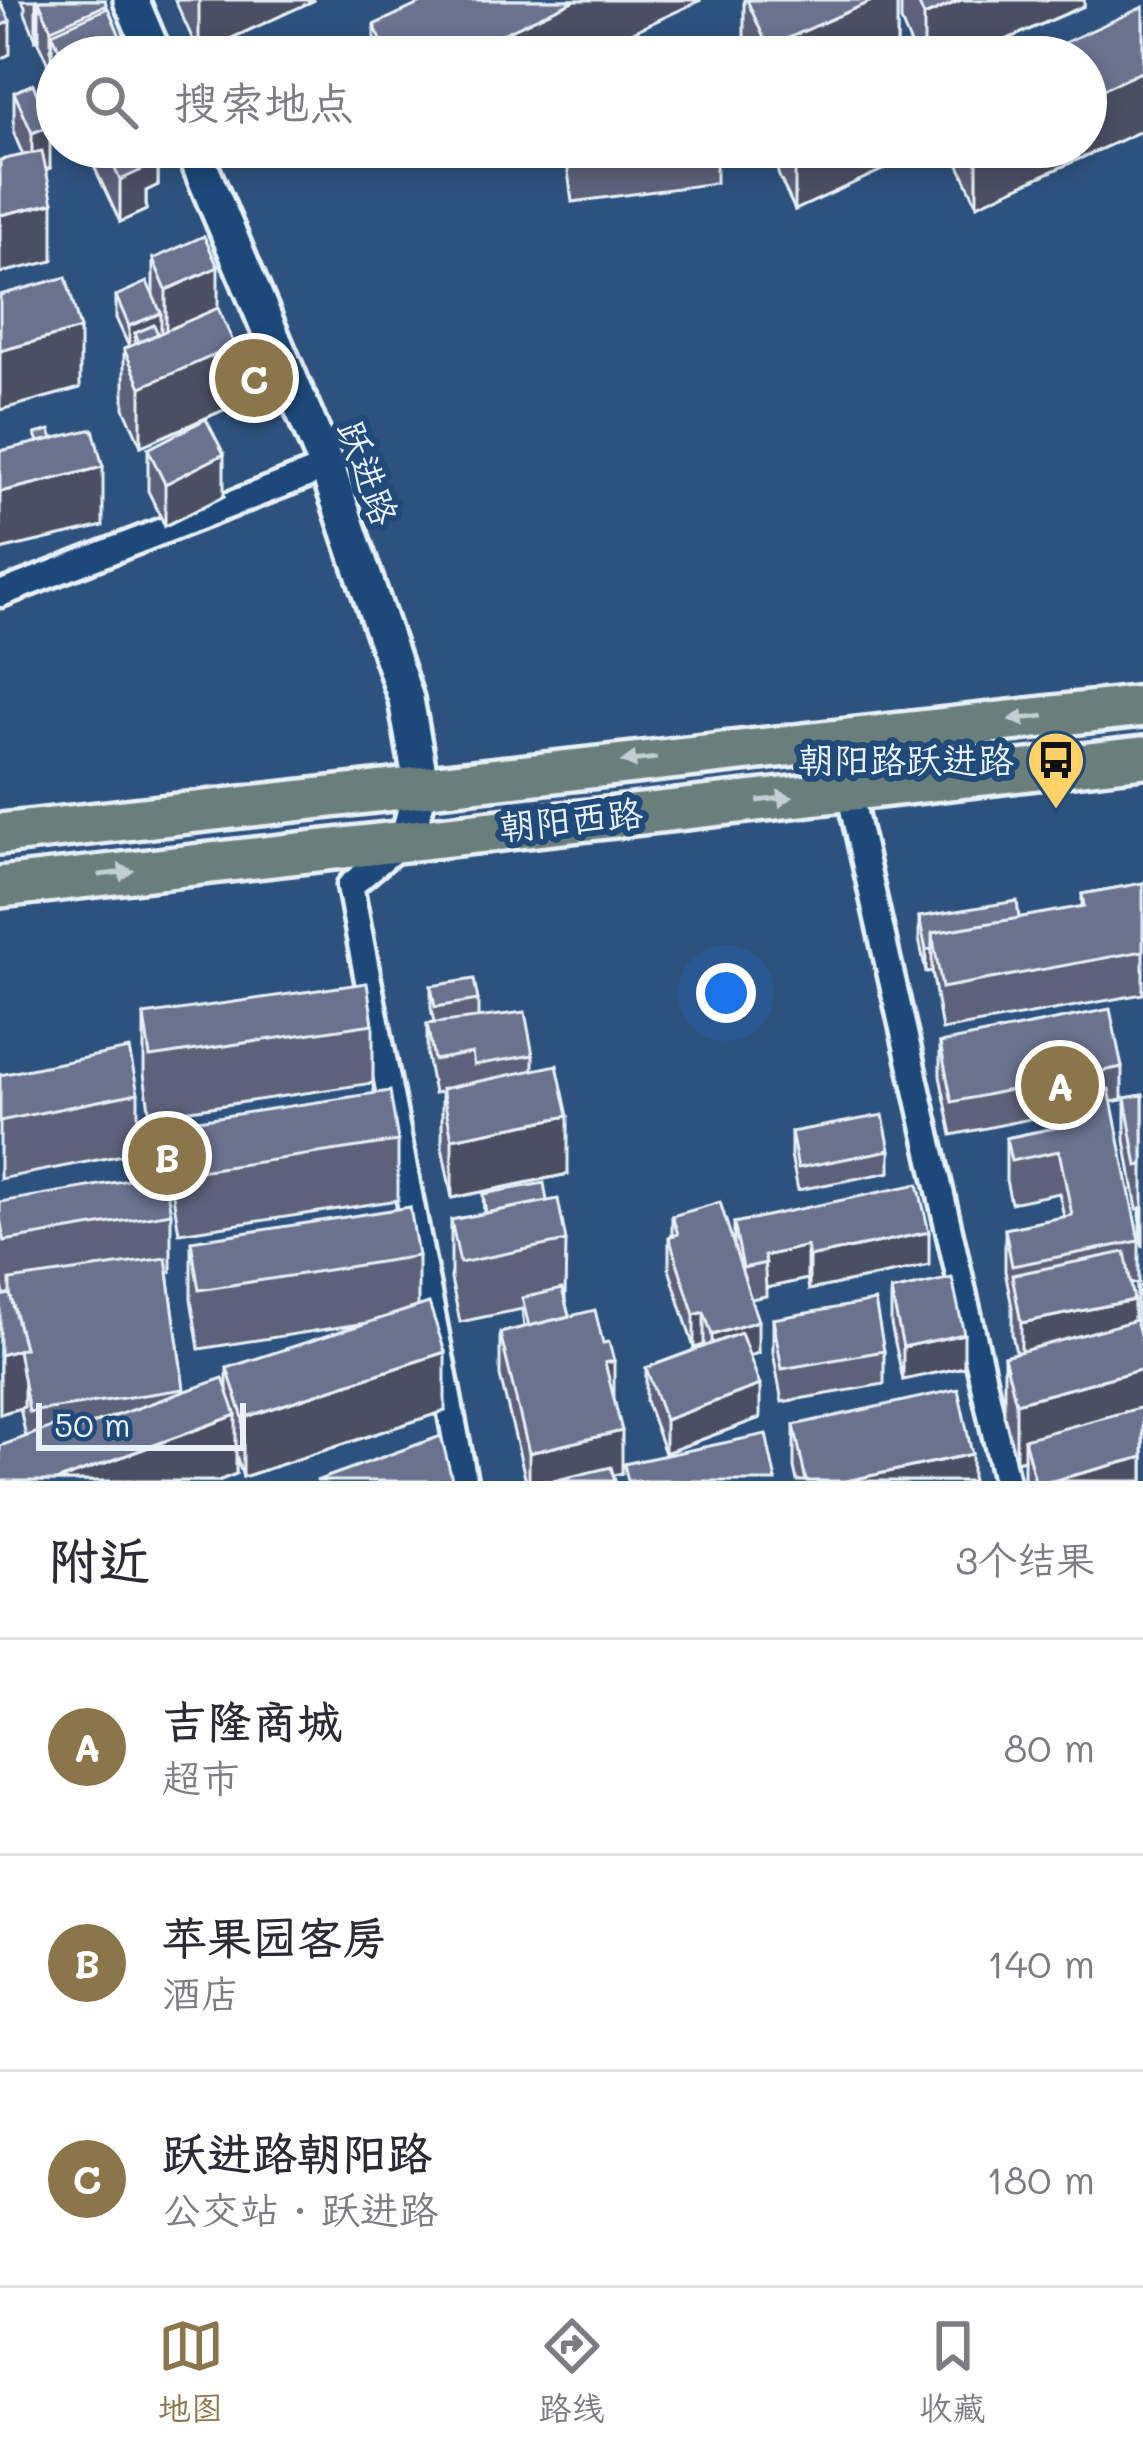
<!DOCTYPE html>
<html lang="zh">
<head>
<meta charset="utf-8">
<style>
	:root { --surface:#fff; --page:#f7f7f7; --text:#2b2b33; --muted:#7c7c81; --line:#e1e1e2; --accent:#8a764a }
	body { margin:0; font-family:Mali,"LXGW WenKai TC",sans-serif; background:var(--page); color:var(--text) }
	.scale { position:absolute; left:36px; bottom:30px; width:210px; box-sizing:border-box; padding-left:12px; border:6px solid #e8f1f8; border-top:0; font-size:33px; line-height:42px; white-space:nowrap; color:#e8f1f8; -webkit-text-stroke:9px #1f4a7a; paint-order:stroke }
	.you { position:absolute; left:726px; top:993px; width:42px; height:42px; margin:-30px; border:9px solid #fff; border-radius:50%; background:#1a73e8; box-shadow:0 0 0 18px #1a73e833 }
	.badge { display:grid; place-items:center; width:78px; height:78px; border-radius:50%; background:var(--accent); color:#fff; font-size:39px; font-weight:700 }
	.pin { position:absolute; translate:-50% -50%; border:6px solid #fff; box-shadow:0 3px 12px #0006 }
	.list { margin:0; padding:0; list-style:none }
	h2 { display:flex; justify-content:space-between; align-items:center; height:156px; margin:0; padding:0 48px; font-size:51px }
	h2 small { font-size:39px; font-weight:400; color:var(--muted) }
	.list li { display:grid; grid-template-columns:78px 1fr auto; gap:36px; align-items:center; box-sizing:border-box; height:216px; padding:0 48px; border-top:3px solid var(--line) }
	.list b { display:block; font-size:45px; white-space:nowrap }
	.list p { margin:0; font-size:39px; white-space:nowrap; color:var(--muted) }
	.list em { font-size:39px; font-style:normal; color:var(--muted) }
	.icon { flex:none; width:66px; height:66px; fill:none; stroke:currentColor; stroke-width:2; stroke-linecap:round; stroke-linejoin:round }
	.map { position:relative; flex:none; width:1143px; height:1481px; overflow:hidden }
	.search { position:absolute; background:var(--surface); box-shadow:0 6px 18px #0003; left:36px; right:36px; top:36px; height:132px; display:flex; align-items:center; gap:30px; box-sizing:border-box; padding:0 42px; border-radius:66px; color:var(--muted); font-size:45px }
	.sheet { height:804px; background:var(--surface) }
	nav { display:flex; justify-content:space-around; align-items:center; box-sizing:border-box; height:168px; border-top:3px solid var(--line); background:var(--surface); font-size:33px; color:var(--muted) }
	nav a { display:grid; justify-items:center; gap:6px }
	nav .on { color:var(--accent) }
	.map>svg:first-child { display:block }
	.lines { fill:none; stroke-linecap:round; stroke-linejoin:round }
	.street-casing { stroke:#e8f1f8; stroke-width:33 }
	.secondary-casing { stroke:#e8f1f8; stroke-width:42 }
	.primary-casing { stroke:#e8f1f8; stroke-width:48 }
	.street { stroke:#1f4a7a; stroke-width:24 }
	.secondary { stroke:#1f4a7a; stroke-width:33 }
	.primary { stroke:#6b7f7c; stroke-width:39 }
	.wall { fill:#5c627a; stroke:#e8f1f8; stroke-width:3 }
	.shaded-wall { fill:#4b5063; stroke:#e8f1f8; stroke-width:3 }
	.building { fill:#6b728e; stroke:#e8f1f8; stroke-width:3 }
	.oneway { fill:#c2cfd3 }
	.labels { text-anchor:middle; stroke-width:12; stroke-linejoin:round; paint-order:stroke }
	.street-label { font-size:36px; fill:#e8f1f8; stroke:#1f4a7a }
	.poi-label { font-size:36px; fill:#e8f1f8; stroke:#1f4a7a; text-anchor:end }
</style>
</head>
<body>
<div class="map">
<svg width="1143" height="1481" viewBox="0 0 1143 1481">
	<rect width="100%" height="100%" fill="#2e527e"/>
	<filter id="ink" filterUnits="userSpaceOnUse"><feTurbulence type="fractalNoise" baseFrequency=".00833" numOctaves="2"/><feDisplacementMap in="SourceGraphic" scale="24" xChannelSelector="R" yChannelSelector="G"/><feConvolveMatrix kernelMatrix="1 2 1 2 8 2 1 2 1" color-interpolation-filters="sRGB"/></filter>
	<g filter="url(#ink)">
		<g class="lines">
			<g class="street-casing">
				<g id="street">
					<path d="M0,594L327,467"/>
					<path d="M849,791L1006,1481"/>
					<path d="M399,845L350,886L464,1481"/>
				</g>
			</g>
			<g class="secondary-casing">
				<g id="secondary">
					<path d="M131,0L155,57"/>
					<path d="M192,147L327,467L406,699L421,784L408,838"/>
				</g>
			</g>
			<g class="primary-casing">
				<g id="primary">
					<path d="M0,834L1143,706"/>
					<path d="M0,887L1143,757"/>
				</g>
			</g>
			<use href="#street" class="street"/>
			<use href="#secondary" class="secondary"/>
			<use href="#primary" class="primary"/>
		</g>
		<g class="wall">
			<path d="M21,0H105L120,57H57V86L52,70L51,71L39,44V39L36,40L25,13V6Z"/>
			<path d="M175,0H315L199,53Z"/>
			<path d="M428,0H701L579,57H374V25Z"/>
			<path d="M744,0H897V48L878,57H747L744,50Z"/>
			<path d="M901,0H1084V6L966,57H903L914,52L901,21Z"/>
			<path d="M1143,7V130L977,205L953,152V147H1086Z"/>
			<path d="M14,92L50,168L46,170L53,261L23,155L14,134Z"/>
			<path d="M85,147H158V185L146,191V210L120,222Z"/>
			<path d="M565,147H716V183L572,202Z"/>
			<path d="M778,147H932L795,210L778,174Z"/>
			<path d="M153,259L218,308L235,405L141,446L124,408V349L129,347L116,318V296L153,295Z"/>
			<path d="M148,449L224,496L165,526L148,491Z"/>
			<path d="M1143,883V994L942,1030L932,971L926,972L919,939V917L1019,918L1082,907V894Z"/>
			<path d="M431,986L478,1000V1018L533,1055V1070L568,1174L452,1198L442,1147V1092L434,1093L427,1056V1024L434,1023L431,1008Z"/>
			<path d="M144,1015L373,1024V1083L150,1116L144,1074Z"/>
			<path d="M940,1043L1122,1067V1100L1111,1102L1139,1241V1283L1131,1284L1134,1321L1137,1324V1287L1143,1286V1481H1024V1459L1016,1461L1004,1415V1356L1016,1353L1012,1334V1307L1005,1271V1229L1064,1217L1059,1193L1011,1203L1006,1180V1138L1064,1126V1112L952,1135L940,1076Z"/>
			<path d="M0,1075L138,1093V1152L0,1179Z"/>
			<path d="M1143,1095V1247L1140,1236V1208L1137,1209L1125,1140V1098Z"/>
			<path d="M171,1124L398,1141V1200L179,1233L171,1183Z"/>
			<path d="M791,1132L890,1150V1172L798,1190L791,1155Z"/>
			<path d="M483,1194L547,1201L566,1241L565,1301L569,1316L614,1401L622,1473L613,1475L615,1481H526L500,1376V1333L524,1327L522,1309L460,1322L451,1279V1220L484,1214Z"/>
			<path d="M0,1202L171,1213V1272L168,1273L184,1391L227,1390V1368L366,1323L199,1349L191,1299V1241L418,1256V1306L445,1411L243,1477L236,1455V1474L218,1481H0L26,1437L20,1408L0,1414V1296L4,1295L0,1275Z"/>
			<path d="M672,1216L734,1244V1223L929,1265L809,1290L807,1279L766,1288V1296L751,1299L758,1353L749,1356L760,1418L665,1453L646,1401V1368L705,1346L694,1348L669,1269V1237L672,1235Z"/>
			<path d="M891,1291L964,1367L903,1380L891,1324Z"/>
			<path d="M773,1319L884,1351V1384L782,1402L773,1352Z"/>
			<path d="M794,1425L972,1481H797L794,1467Z"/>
		</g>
		<g class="shaded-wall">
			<path d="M36,0H93L106,5V42L120,36V57H63L53,33L51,71V29L39,1V39L36,40Z"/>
			<path d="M199,0H315L199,53Z"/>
			<path d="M575,0H701L579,57H453Z"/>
			<path d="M874,0H897V48L878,57H768V47Z"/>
			<path d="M961,0H1084V6L966,57H924V16Z"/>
			<path d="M10,21V54L0,59V26Z"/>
			<path d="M1143,71V130L977,205V147H1086V97Z"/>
			<path d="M50,126V168L32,176V133Z"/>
			<path d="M143,147H158V185L146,191V210L120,222V180Z"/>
			<path d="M804,147H932L795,210V151Z"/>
			<path d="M53,203V261L0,273V215Z"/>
			<path d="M218,267V309L166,332V290Z"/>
			<path d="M161,313V335L135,333V346L129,349V326Z"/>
			<path d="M80,329V388L0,410V351Z"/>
			<path d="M235,346V405L141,446V387Z"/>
			<path d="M224,454V496L165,526V484Z"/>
			<path d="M103,467V526L0,550V492Z"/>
			<path d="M932,949V971L926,972V950Z"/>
			<path d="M568,1116V1174L452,1198V1139Z"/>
			<path d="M929,1232V1265L809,1290V1257Z"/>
			<path d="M807,1246V1279L766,1288L764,1256Z"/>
			<path d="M1134,1300V1359L1021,1382V1323Z"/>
			<path d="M704,1312V1345L694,1348V1315Z"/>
			<path d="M758,1321V1353L712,1368V1335Z"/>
			<path d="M964,1334V1367L903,1380V1347Z"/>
			<path d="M24,1348V1407L0,1414V1355Z"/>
			<path d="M445,1352V1411L243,1477V1418Z"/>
			<path d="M614,1361V1403L605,1363Z"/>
			<path d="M1143,1369V1427L1024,1439V1459L1016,1461V1403Z"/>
			<path d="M760,1385V1418L665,1453V1420Z"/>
			<path d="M236,1415V1474L218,1481H56Z"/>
			<path d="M622,1431V1473L590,1481H529V1453Z"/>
			<path d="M972,1454V1481H846Z"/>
			<path d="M1143,1457V1481H1052Z"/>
		</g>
		<g class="building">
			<path d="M42,0H105L106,5L51,29L39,1Z"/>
			<path d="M428,0H575L453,57H389L374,25Z"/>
			<path d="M747,0H874L768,47Z"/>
			<path d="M917,0H961L924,16Z"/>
			<path d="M0,1L10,21L0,26Z"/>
			<path d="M1143,7V71L1086,97V57H1033Z"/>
			<path d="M108,8L120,36L70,57H63L52,33Z"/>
			<path d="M920,49L924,57H903Z"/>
			<path d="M33,84L50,126L32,133L14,92Z"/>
			<path d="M105,147H149L139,152L146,168L120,180Z"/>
			<path d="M42,151L53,203L0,215V160Z"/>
			<path d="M204,236L218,267L166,290L153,259Z"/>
			<path d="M66,277L80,329L0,351V295Z"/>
			<path d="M147,282L161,313L129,326L116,296Z"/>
			<path d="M218,308L235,346L141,387L124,349Z"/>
			<path d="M154,325L158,334L139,342L135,333Z"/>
			<path d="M206,419L224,454L165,484L148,449Z"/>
			<path d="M93,429L103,467L0,492V451Z"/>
			<path d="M50,430L53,439L38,442L35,434Z"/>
			<path d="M1143,883V951L942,988L932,933L1084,906L1082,894Z"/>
			<path d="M1017,901L1019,918L932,933V949L926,950L919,917Z"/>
			<path d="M474,979L478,1000L435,1007L431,986Z"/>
			<path d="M367,983L373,1024L150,1057L144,1015Z"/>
			<path d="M1110,1009L1122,1067L952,1102L940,1043Z"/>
			<path d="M525,1012L533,1055L474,1065L472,1053L434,1060L427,1024Z"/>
			<path d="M129,1049L138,1093L0,1121V1075Z"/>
			<path d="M557,1065L568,1116L452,1139L442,1089Z"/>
			<path d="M1109,1089L1139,1241L1012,1266L1005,1229L1072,1215L1059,1151L1011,1161L1006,1138L1069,1125L1064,1098Z"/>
			<path d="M390,1091L398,1141L179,1174L171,1124Z"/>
			<path d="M1143,1095V1165L1137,1166L1125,1098Z"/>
			<path d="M883,1115L890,1150L798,1168L791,1132Z"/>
			<path d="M164,1174L171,1213L4,1241L0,1217V1202Z"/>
			<path d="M544,1183L547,1201L486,1213L483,1194Z"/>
			<path d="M918,1184L929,1232L809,1257L807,1246L764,1256L766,1263L743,1268L734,1223Z"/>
			<path d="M558,1199L566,1241L460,1263L451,1220Z"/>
			<path d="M720,1202L758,1321L712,1335L704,1312L694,1315L669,1237L678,1234L672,1216Z"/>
			<path d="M410,1207L418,1256L199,1290L191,1241Z"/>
			<path d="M1125,1252L1134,1300L1021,1323L1012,1275Z"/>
			<path d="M166,1258L184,1389L29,1412L18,1350L24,1348L10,1294V1280Z"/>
			<path d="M952,1278L964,1334L903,1347L891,1291Z"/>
			<path d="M1143,1286V1308L1137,1287Z"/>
			<path d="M562,1289L569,1316L529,1326L522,1298Z"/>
			<path d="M10,1294L24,1348L0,1355V1296Z"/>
			<path d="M875,1301L884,1351L782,1369L773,1319Z"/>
			<path d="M429,1303L445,1352L243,1418L227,1368Z"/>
			<path d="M595,1310L603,1343L609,1342L614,1361L605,1363L622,1431L529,1453L500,1333Z"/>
			<path d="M1136,1320L1143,1345V1369L1016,1403L1004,1356Z"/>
			<path d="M741,1333L760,1385L665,1420L646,1368Z"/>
			<path d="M223,1378L236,1415L56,1481H0V1446L60,1424L64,1434Z"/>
			<path d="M958,1389L972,1454L846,1481H806L794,1425Z"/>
			<path d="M1143,1407V1457L1052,1481H1035L1024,1439Z"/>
			<path d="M766,1434L776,1481H628L624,1464Z"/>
			<path d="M441,1436L452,1479L447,1481H316Z"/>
			<path d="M611,1467L615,1481H553Z"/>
		</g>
		<defs><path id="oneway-solid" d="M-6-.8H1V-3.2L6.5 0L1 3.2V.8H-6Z" transform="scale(3)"/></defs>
		<g class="oneway">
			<use href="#oneway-solid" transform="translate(1027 718) rotate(174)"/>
			<use href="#oneway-solid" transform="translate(639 760) rotate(174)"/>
			<use href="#oneway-solid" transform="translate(775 799) rotate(-6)"/>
			<use href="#oneway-solid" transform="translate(116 873) rotate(-7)"/>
		</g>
	</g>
	<defs>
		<g id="bus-pin" transform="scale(3)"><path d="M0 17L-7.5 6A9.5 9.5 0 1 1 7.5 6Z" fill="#ffd166" stroke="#1f4a7a"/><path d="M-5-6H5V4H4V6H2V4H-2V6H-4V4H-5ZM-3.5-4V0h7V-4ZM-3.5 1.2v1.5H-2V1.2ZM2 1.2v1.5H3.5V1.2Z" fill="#111"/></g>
	</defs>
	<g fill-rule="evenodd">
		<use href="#bus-pin" x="1056" y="760"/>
	</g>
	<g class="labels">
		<g class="street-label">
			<text transform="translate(368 473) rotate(70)" y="13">跃进路</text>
			<text transform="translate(571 820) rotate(-6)" y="13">朝阳西路</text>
		</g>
		<g class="poi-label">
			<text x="1014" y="773">朝阳路跃进路</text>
		</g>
	</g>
</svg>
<div class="scale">50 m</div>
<div class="you"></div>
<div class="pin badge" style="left:1060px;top:1085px">A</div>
<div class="pin badge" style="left:167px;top:1156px">B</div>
<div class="pin badge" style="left:254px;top:378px">C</div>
<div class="search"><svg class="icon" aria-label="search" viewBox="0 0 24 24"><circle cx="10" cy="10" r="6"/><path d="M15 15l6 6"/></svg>搜索地点</div>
</div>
<section class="sheet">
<h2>附近<small>3个结果</small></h2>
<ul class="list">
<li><span class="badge">A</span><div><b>吉隆商城</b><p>超市</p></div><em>80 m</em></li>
<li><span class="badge">B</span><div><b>苹果园客房</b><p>酒店</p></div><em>140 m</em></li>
<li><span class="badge">C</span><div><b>跃进路朝阳路</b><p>公交站 · 跃进路</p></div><em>180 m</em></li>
</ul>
</section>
<nav>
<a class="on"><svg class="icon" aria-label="map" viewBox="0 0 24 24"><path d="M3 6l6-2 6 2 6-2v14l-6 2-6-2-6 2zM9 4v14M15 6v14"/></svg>地图</a>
<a><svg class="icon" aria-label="directions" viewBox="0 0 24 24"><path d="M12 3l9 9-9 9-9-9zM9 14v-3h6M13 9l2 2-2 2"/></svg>路线</a>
<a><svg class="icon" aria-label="saved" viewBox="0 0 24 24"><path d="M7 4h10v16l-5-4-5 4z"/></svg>收藏</a>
</nav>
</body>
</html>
